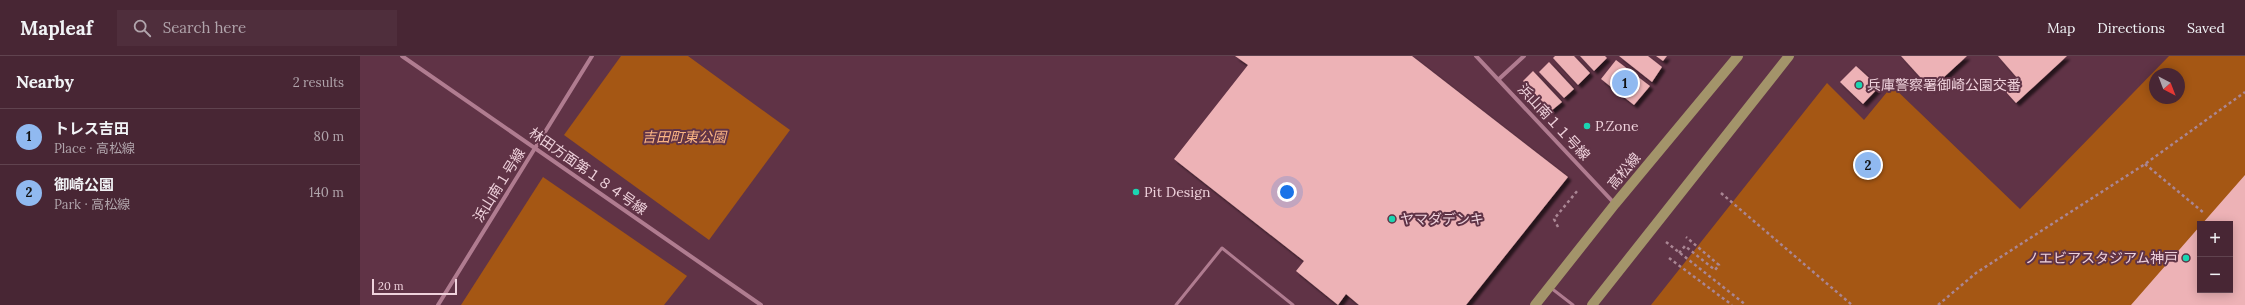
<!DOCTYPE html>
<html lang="en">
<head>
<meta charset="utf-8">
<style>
	:root { --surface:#482634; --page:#4f2e3c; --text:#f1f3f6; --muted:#b1a5ac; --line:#60434f; --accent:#90b9f0 }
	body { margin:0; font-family:Lora,"Noto Sans JP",serif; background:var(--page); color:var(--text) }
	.controls { position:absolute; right:12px; bottom:12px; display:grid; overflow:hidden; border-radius:0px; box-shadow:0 2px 10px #0003 }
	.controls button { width:36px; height:36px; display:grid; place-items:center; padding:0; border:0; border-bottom:1px solid var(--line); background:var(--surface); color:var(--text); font:20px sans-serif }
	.compass { position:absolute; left:1789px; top:12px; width:36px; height:36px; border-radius:50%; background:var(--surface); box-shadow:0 2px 10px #0003; rotate:138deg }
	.scale { position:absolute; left:12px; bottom:10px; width:85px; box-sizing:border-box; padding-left:4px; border:2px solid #efd2dc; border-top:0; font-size:11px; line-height:14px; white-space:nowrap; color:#efd2dc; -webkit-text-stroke:3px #603346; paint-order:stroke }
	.you { position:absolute; left:927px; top:136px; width:14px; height:14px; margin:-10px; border:3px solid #fff; border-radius:50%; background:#1a73e8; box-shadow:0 0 0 6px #1a73e833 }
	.badge { display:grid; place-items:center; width:26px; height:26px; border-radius:50%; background:var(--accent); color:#111; font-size:13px; font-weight:700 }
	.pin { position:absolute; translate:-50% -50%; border:2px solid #fff; box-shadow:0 1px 4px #0006 }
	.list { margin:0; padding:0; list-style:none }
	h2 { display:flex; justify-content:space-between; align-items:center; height:52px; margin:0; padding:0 16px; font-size:17px }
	h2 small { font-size:13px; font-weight:400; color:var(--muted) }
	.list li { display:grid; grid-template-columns:26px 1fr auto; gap:12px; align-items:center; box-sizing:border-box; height:56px; padding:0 16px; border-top:1px solid var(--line) }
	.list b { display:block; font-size:15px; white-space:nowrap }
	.list p { margin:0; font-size:13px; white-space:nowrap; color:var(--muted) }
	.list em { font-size:13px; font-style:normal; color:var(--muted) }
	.icon { flex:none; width:22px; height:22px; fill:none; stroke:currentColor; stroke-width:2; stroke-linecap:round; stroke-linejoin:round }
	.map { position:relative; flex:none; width:1885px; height:249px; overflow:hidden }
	header { display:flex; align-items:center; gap:24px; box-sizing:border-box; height:56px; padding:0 20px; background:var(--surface); border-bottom:1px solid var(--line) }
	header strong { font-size:19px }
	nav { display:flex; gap:22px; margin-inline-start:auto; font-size:14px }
	.search { width:280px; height:36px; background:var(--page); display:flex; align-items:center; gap:10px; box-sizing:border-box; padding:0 14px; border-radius:0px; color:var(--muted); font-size:15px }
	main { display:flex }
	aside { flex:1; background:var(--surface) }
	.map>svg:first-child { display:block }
	.green { fill:#a55714; fill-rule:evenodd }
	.building { fill:#edb2b6; filter:url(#shadow) }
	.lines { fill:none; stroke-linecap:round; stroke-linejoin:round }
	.path { stroke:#aa8694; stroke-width:2.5; stroke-dasharray:3 3; stroke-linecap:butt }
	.service { stroke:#b07c90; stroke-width:3 }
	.minor { stroke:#b07c90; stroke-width:4 }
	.primary { stroke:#a3946a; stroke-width:10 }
	.poi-dot { fill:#1bd5b1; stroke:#603346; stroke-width:1.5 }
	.labels { text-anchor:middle; stroke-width:4; stroke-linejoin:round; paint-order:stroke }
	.poi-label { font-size:14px; fill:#efd2dc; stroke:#603346; text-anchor:start }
	.street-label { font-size:14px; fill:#efd2dc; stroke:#603346 }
	.park-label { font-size:14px; font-style:italic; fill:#fab484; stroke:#603346 }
</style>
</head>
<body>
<header>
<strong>Mapleaf</strong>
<div class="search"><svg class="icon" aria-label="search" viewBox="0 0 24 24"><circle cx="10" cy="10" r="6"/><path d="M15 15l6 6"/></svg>Search here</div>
<nav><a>Map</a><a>Directions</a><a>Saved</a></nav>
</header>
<main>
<aside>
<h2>Nearby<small>2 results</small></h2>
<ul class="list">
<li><span class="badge">1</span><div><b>トレス吉田</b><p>Place · 高松線</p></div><em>80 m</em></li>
<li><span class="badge">2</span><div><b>御崎公園</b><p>Park · 高松線</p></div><em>140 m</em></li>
</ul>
</aside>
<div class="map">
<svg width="1885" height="249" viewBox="0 0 1885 249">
	<defs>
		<filter id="shadow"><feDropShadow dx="3.5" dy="3.5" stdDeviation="1" flood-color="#0009"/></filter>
	</defs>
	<rect width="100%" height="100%" fill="#603346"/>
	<g class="green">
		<path d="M261,0H328L430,74L349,184L204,79Z"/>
		<path d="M1809,0H1885V249H1291L1467,27L1504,64L1532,30L1660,153ZM1795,18H1819V42H1795ZM1840,168H1870V234H1840Z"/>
		<path d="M183,121L327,220L304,249H101Z"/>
	</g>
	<g class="building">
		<path d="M875,0H1052L1208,121L1106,249H999L986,238L978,249L936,215L944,205L814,103L888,9Z"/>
		<path d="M1195,0H1214L1230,17L1218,29L1193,2Z"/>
		<path d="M1220,0H1245L1247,2L1234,15Z"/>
		<path d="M1259,0H1288L1302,11L1292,26Z"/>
		<path d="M1296,0H1307L1303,5Z"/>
		<path d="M1541,0H1607L1571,33Z"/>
		<path d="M1638,0H1707L1656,47L1646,36L1659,24Z"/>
		<path d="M1256,4L1290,30L1274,49L1241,23Z"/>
		<path d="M1189,6L1214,33L1204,42L1179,16Z"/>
		<path d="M1496,10L1519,31L1503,48L1480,26Z"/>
		<path d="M1173,15L1202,46L1191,55L1163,25Z"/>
		<path d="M1885,119V249H1771L1840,170V234H1870V168H1842Z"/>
	</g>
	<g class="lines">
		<g class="path">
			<path d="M1785,108L1844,157"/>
			<path d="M1361,137L1492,249"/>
			<path d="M1198,171L1194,163L1218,134"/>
			<path d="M1306,186L1386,249"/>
			<path d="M1319,197L1325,190L1355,214L1359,209L1326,181"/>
			<path d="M1309,202L1372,249"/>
			<path d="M1578,249L1616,217L1785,108L1885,36"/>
		</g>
		<g class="service">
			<path d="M1191,232L1213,249"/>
			<path d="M816,249L862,192L933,249"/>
		</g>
		<g class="minor">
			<path d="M42,0L401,249"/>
			<path d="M1116,0L1255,148"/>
			<path d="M1139,23L1164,0"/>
			<path d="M78,249L232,0"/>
		</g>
		<g class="primary">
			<path d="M1175,249L1255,148L1378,0"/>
			<path d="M1232,249L1429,0"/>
		</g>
	</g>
	<g class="poi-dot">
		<circle cx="1499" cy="29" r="4"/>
		<circle cx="1227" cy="70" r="4"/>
		<circle cx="776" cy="136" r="4"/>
		<circle cx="1032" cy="163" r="4"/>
		<circle cx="1826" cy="202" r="4"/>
	</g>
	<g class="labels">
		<g class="poi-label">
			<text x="1507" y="34">兵庫警察署御崎公園交番</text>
			<text x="1235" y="75">P.Zone</text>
			<text x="784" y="141">Pit Design</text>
			<text x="1040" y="168">ヤマダデンキ</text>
			<text x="1818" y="207" text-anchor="end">ノエビアスタジアム神戸</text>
		</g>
		<g class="street-label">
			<text transform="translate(1194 66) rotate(47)" y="5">浜山南１１号線</text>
			<text transform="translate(228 115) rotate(35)" y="5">林田方面第１８４号線</text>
			<text transform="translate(1264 115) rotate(-50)" y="5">高松線</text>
			<text transform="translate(139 129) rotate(-58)" y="5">浜山南１号線</text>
		</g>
		<g class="park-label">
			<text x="324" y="86">吉田町東公園</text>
		</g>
	</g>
</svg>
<div class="controls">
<button>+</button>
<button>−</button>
</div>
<svg class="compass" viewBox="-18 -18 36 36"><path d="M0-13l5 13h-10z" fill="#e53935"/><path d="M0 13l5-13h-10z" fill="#b1a5ac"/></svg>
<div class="scale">20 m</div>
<div class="you"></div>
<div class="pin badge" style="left:1265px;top:27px">1</div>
<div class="pin badge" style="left:1508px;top:109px">2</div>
</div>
</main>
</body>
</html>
